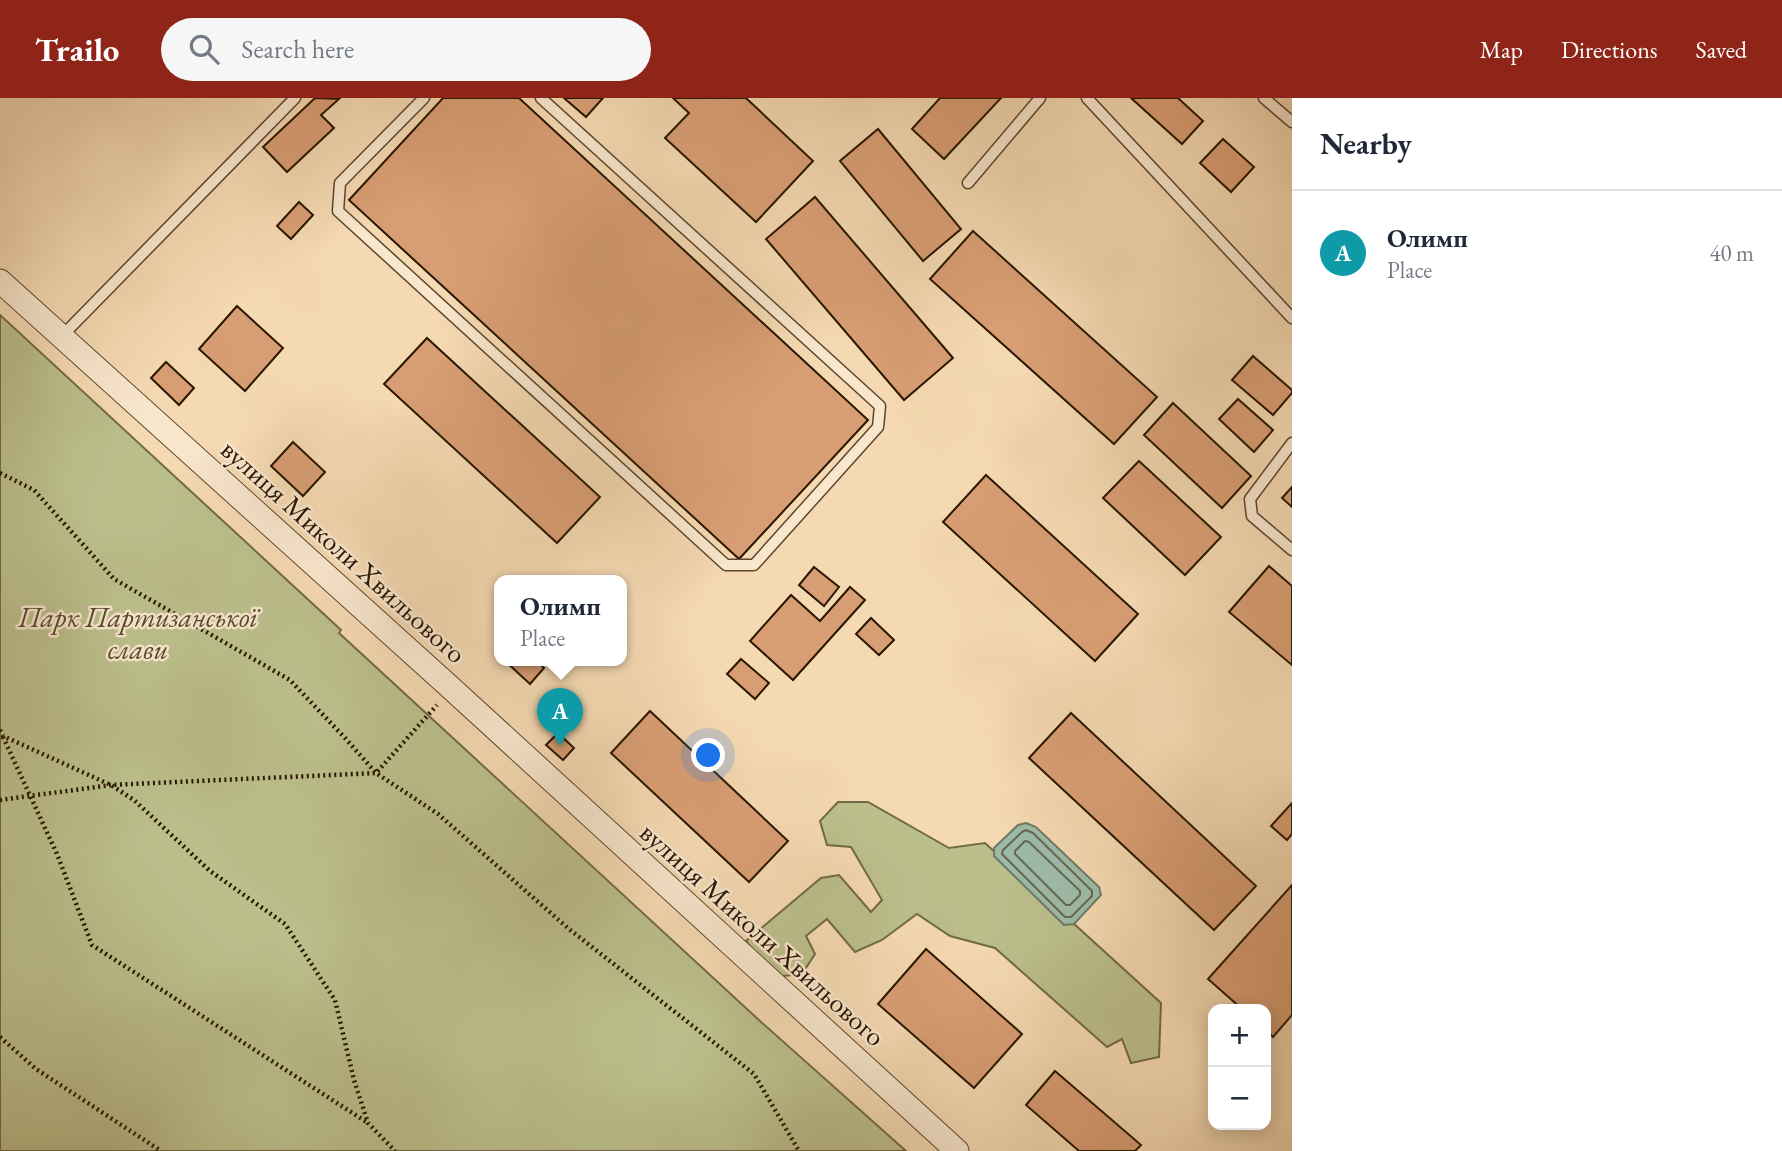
<!DOCTYPE html>
<html lang="en">
<head>
<meta charset="utf-8">
<style>
	:root { --surface:#fff; --page:#f6f6f7; --text:#1f2937; --muted:#747a83; --line:#e0e1e3; --accent:#8f2418 }
	body { margin:0; font-family:"EB Garamond",serif; background:var(--page); color:var(--text) }
	.controls { position:absolute; right:21px; bottom:21px; display:grid; overflow:hidden; border-radius:14px; box-shadow:0 4px 18px #0003 }
	.controls button { width:63px; height:63px; display:grid; place-items:center; padding:0; border:0; border-bottom:2px solid var(--line); background:var(--surface); color:var(--text); font:35px sans-serif }
	.you { position:absolute; left:709px; top:658px; width:24px; height:24px; margin:-18px; border:5px solid #fff; border-radius:50%; background:#1a73e8; box-shadow:0 0 0 10px #1a73e833 }
	.badge { display:grid; place-items:center; width:46px; height:46px; border-radius:50%; background:var(--accent); color:#fff; font-size:23px; font-weight:700 }
	.pin { position:absolute; translate:-50% -58px; filter:drop-shadow(0 2px 4px #0008) }
	.pin::after { content:''; position:absolute; top:37px; width:24px; height:21px; background:inherit; clip-path:polygon(0 0,100% 0,50% 100%) }
	.popup { position:absolute; left:494px; top:477px; width:133px; height:91px; box-sizing:border-box; display:grid; place-content:center; border-radius:14px; background:var(--surface); filter:drop-shadow(0 2px 5px #0005); font-size:23px; white-space:nowrap; color:var(--muted) }
	.popup b { font-size:26px; color:var(--text) }
	.popup::after { content:''; position:absolute; left:50%; top:100%; margin-left:-14px; border:14px solid transparent; border-top-color:var(--surface) }
	.list { margin:0; padding:0; list-style:none }
	h2 { display:flex; justify-content:space-between; align-items:center; height:91px; margin:0; padding:0 28px; font-size:30px }
	h2 small { font-size:23px; font-weight:400; color:var(--muted) }
	.list li { display:grid; grid-template-columns:46px 1fr auto; gap:21px; align-items:center; box-sizing:border-box; height:126px; padding:0 28px; border-top:2px solid var(--line) }
	.list b { display:block; font-size:26px; white-space:nowrap }
	.list p { margin:0; font-size:23px; white-space:nowrap; color:var(--muted) }
	.list em { font-size:23px; font-style:normal; color:var(--muted) }
	.icon { flex:none; width:38px; height:38px; fill:none; stroke:currentColor; stroke-width:2; stroke-linecap:round; stroke-linejoin:round }
	.map { position:relative; flex:none; width:1292px; height:1053px; overflow:hidden }
	header { display:flex; align-items:center; gap:42px; box-sizing:border-box; height:98px; padding:0 35px; background:var(--accent); color:#fff }
	header strong { font-size:33px }
	nav { display:flex; gap:38px; margin-inline-start:auto; font-size:24px }
	.search { width:490px; height:63px; background:var(--page); display:flex; align-items:center; gap:18px; box-sizing:border-box; padding:0 24px; border-radius:38px; color:var(--muted); font-size:26px }
	main { display:flex }
	aside { flex:1; background:var(--surface) }
	.map>svg:first-child { display:block }
	.green { fill:#bbbf8c; stroke:#726a46; stroke-width:2 }
	.water { fill:#9dbba8; stroke:#6f7965; stroke-width:2 }
	.lines { fill:none; stroke-linecap:round; stroke-linejoin:round }
	.shore { stroke:#636854; stroke-width:2 }
	.building { fill:#d89e73; stroke:#291501; stroke-width:2 }
	.lane-casing { stroke:#5c462d; stroke-width:13 }
	.street-casing { stroke:#5c462d; stroke-width:25 }
	.path { stroke:#291501; stroke-width:4.5; stroke-dasharray:2 3.5; stroke-linecap:butt }
	.lane { stroke:#f8e6cd; stroke-width:10 }
	.street { stroke:#f8e6cd; stroke-width:23 }
	.labels { text-anchor:middle; stroke-width:5; stroke-linejoin:round; paint-order:stroke }
	.street-label { font-size:28px; fill:#291501; stroke:#f8e6cd }
	.park-label { font-size:28px; font-style:italic; fill:#55482b; stroke:#f8e6cd }
</style>
</head>
<body>
<header>
<strong>Trailo</strong>
<div class="search"><svg class="icon" aria-label="search" viewBox="0 0 24 24"><circle cx="10" cy="10" r="6"/><path d="M15 15l6 6"/></svg>Search here</div>
<nav><a>Map</a><a>Directions</a><a>Saved</a></nav>
</header>
<main>
<div class="map">
<svg width="1292" height="1053" viewBox="0 0 1292 1053">
	<rect width="100%" height="100%" fill="#f5d9b2"/>
	<filter id="stains"><feTurbulence type="fractalNoise" baseFrequency=".00286" numOctaves="4"/><feColorMatrix values="0 0 0 0 .2 0 0 0 0 .09 0 0 0 0 .02 0 0 0 .5 -.17"/></filter>
	<radialGradient id="worn" r=".72"><stop offset=".6" stop-color="#630" stop-opacity="0"/><stop offset="1" stop-color="#630" stop-opacity=".3"/></radialGradient>
	<g class="green">
		<path d="M0,217L341,532L339,535L760,923L906,1053H0Z"/>
		<path d="M838,704H868L949,750L985,745L1161,905L1159,959L1131,965L1122,941L1107,949L995,850L950,838L917,816L882,842L855,854L827,821L806,838L815,856L802,876L774,879L746,843L821,780L839,777L871,814L882,802L851,749L827,747L820,723Z"/>
	</g>
	<path class="water" d="M1026,725L1036,729L1099,789L1101,797L1074,826L1064,827L994,758V750L1018,727Z"/>
	<g class="lines">
		<g class="shore">
			<path d="M1026,732L1033,735L1092,793V798L1071,819H1065L1002,756L1003,752L1022,734Z"/>
			<path d="M1025,743L1029,744L1080,793V797L1070,807H1066L1015,756V753Z"/>
		</g>
	</g>
	<g class="building">
		<path d="M315,0L339,1L321,17L334,30L287,74L263,49Z"/>
		<path d="M443,0H519L868,322L739,461L349,102Z"/>
		<path d="M564,0H603L586,19Z"/>
		<path d="M673,0H746L813,63L756,124L665,40L689,15Z"/>
		<path d="M940,0H1001L944,61L912,31Z"/>
		<path d="M1131,0H1178L1203,23L1182,46Z"/>
		<path d="M878,31L961,131L923,163L840,63Z"/>
		<path d="M1223,41L1254,69L1231,94L1200,65Z"/>
		<path d="M815,99L953,260L904,302L766,141Z"/>
		<path d="M299,104L313,117L291,141L277,128Z"/>
		<path d="M973,133L1157,299L1114,346L930,181Z"/>
		<path d="M237,208L283,250L245,293L199,251Z"/>
		<path d="M427,240L600,399L557,445L384,286Z"/>
		<path d="M1253,258L1292,292V295L1273,317L1232,282Z"/>
		<path d="M166,264L194,290L179,307L151,280Z"/>
		<path d="M1238,301L1273,332L1254,354L1219,321Z"/>
		<path d="M1173,305L1251,378L1222,410L1144,337Z"/>
		<path d="M293,344L325,374L303,398L271,368Z"/>
		<path d="M1139,363L1221,439L1185,477L1103,400Z"/>
		<path d="M986,377L1138,516L1095,563L943,424Z"/>
		<path d="M1292,389V409L1282,400Z"/>
		<path d="M1269,468L1292,488V567L1229,514Z"/>
		<path d="M814,469L839,489L824,508L799,487Z"/>
		<path d="M850,489L865,502L793,582L750,543L791,497L820,523Z"/>
		<path d="M871,520L894,542L879,557L856,536Z"/>
		<path d="M741,561L769,585L755,601L727,576Z"/>
		<path d="M504,562H536L544,570L530,586Z"/>
		<path d="M650,613L788,743L749,784L611,655Z"/>
		<path d="M1071,615L1256,788L1214,832L1029,660Z"/>
		<path d="M558,635L574,650L563,662L546,647Z"/>
		<path d="M1292,705V736L1287,742L1271,728Z"/>
		<path d="M1292,787V917L1273,939L1266,932V911H1242L1208,881Z"/>
		<path d="M926,851L1022,936L974,990L878,906Z"/>
		<path d="M1055,973L1141,1047L1135,1053H1079L1026,1007Z"/>
	</g>
	<g class="lines">
		<g class="lane-casing">
			<g id="lane">
				<path d="M424,0L340,85L338,113L726,467H754L878,329L880,308L541,0"/>
				<path d="M1087,0L1292,220"/>
				<path d="M1264,0L1292,24"/>
				<path d="M968,85L1040,0"/>
				<path d="M62,238L295,0"/>
				<path d="M1292,345L1250,401L1252,418L1292,452"/>
			</g>
		</g>
		<g class="street-casing">
			<path id="street" d="M0,183L451,590L957,1053"/>
		</g>
		<g class="path">
			<path d="M0,375L34,392L114,481L290,582L345,640L376,675L438,716L569,831L754,976L799,1053"/>
			<path d="M0,632L3,638L111,687L134,702L210,773L285,826L335,902L354,982L368,1025L395,1053"/>
			<path d="M3,639L57,756L92,847L368,1025"/>
			<path d="M0,702L111,687L376,675L437,607"/>
			<path d="M0,939L36,971L161,1053"/>
		</g>
		<use href="#lane" class="lane"/>
		<use href="#street" class="street"/>
	</g>
	<g class="labels">
		<g class="street-label">
			<text transform="translate(344 453) rotate(42)" y="10">вулиця Миколи Хвильового</text>
			<text transform="translate(763 836) rotate(42)" y="10">вулиця Миколи Хвильового</text>
		</g>
		<g class="park-label">
			<text x="138" y="529">Парк Партизанської<tspan x="138" dy="32">слави</tspan></text>
		</g>
	</g>
	<rect width="100%" height="100%" filter="url(#stains)"/>
	<rect width="100%" height="100%" fill="url(#worn)"/>
</svg>
<div class="controls">
<button>+</button>
<button>−</button>
</div>
<div class="you"></div>
<div class="pin badge" style="left:560px;top:648px;background:#0f9aa8">A</div>
<div class="popup"><b>Олимп</b>Place</div>
</div>
<aside>
<h2>Nearby<small></small></h2>
<ul class="list">
<li><span class="badge" style="background:#0f9aa8">A</span><div><b>Олимп</b><p>Place</p></div><em>40 m</em></li>
</ul>
</aside>
</main>
</body>
</html>
